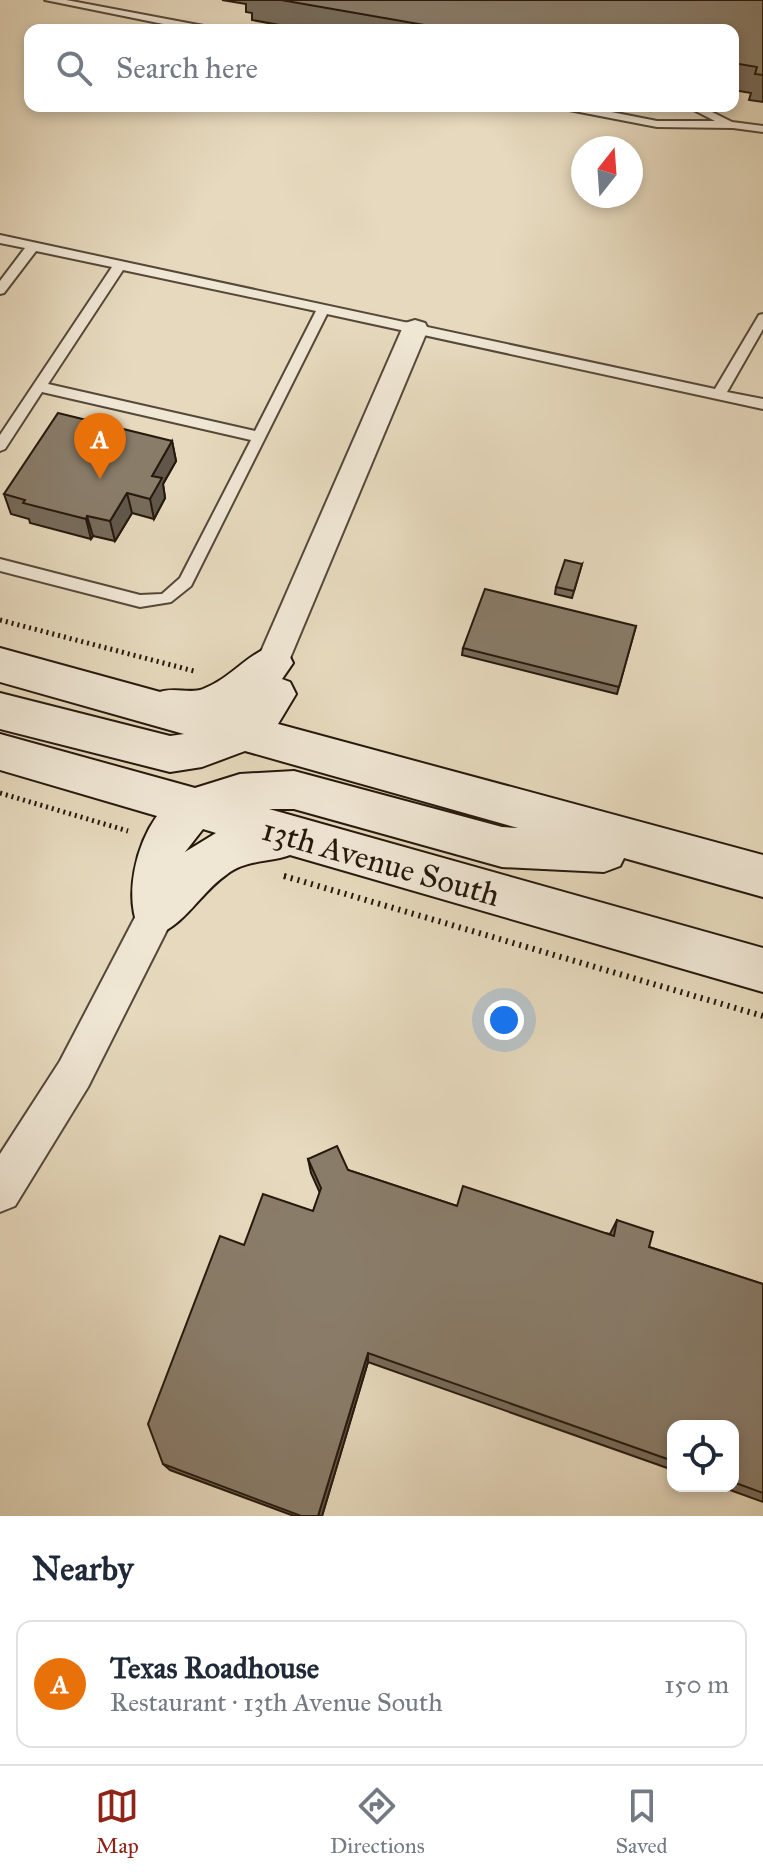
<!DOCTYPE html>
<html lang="en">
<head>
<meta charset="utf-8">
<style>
	:root { --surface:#fff; --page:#f2f2f3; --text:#1f2937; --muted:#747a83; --line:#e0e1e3; --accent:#8f2418 }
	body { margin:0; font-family:"IM FELL Great Primer",serif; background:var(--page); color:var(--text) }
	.controls { position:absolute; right:24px; bottom:24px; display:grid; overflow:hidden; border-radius:16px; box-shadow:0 4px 12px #0003 }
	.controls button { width:72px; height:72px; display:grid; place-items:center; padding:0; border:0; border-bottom:2px solid var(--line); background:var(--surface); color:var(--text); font:40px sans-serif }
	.compass { position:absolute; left:571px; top:136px; width:72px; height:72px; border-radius:50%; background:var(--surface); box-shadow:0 4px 12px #0003; rotate:17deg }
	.you { position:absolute; left:504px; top:1020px; width:28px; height:28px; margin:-20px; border:6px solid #fff; border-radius:50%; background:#1a73e8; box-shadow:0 0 0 12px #1a73e833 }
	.badge { display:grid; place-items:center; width:52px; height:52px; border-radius:50%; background:var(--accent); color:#fff; font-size:26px; font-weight:700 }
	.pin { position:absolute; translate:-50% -66px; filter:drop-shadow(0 2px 4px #0008) }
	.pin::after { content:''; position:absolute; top:42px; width:28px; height:24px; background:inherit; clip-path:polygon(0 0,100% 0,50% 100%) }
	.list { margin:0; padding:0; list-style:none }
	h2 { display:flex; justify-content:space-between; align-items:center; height:104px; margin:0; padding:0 32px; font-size:34px }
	h2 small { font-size:26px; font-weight:400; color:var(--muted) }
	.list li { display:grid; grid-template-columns:52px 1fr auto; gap:24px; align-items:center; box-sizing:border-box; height:128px; margin:0 16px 16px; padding:0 16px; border:2px solid var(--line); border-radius:16px }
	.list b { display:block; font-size:30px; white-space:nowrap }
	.list p { margin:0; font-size:26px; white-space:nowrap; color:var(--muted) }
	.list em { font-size:26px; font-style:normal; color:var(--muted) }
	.icon { flex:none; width:44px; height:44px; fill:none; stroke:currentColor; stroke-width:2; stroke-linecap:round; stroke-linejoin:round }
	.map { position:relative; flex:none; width:763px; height:1516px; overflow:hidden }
	.search { position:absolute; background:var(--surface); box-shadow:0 4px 12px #0003; left:24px; right:24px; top:24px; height:88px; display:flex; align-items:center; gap:20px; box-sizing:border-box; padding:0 28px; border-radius:16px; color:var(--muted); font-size:30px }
	.sheet { height:248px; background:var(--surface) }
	nav { display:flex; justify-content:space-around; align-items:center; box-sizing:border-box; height:112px; border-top:2px solid var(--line); background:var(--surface); font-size:22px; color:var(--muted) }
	nav a { display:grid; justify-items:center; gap:4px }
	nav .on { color:var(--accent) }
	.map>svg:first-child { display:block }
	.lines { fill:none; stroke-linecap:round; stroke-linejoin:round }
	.service-casing { stroke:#554839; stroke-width:4 }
	.minor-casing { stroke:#554839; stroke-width:4 }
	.secondary-casing { stroke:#25180d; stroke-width:4 }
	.path-far1 { stroke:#25180d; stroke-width:5; stroke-dasharray:2 4; stroke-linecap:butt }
	.path { stroke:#25180d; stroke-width:6; stroke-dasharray:2 5; stroke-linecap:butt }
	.service { fill:#efe6d4; fill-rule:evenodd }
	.minor { fill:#efe6d4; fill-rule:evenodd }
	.secondary { fill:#efe6d4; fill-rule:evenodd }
	.wall { fill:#766b5a; stroke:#25180d; stroke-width:2 }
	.shaded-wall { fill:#60574a; stroke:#25180d; stroke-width:2 }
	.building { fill:#897c69; stroke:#25180d; stroke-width:2 }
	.labels { text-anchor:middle; stroke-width:6; stroke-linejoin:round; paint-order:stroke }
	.street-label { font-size:32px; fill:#25180d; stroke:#efe6d4 }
</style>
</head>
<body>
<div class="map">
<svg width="763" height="1516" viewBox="0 0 763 1516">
	<rect width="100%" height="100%" fill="#e6d9bd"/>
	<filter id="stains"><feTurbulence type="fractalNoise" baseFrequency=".0025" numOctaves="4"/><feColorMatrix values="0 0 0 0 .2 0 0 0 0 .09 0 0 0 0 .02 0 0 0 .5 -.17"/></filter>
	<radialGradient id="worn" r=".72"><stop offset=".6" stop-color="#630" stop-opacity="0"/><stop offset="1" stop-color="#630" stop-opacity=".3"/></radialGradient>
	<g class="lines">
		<g class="service-casing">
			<g id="service">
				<path d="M45,0H66L209,27L214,30H193Z"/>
				<path d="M559,106H581L657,121H715L686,106H700L732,122L763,126V132L733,128L657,127L564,109Z"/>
				<path d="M0,235L715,389L759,315L763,314V329L727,392L763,399V409L327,314L191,586L171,602L140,607L0,571V559L140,595L162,594L180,578L251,440L42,392L5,449L0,451V435L112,267L36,251L4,293L0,294V281L25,248L0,243ZM123,270L316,311L255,431L48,384Z"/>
			</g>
		</g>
		<g class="minor-casing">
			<g id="minor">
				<path d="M415,320L425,323L428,329L288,663L283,672L272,676L261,672L256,663L402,329L405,323Z"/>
				<path d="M156,897L169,902L174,914L169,926L88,1087L15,1206L0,1212V1154L60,1061L143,902Z"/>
			</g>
		</g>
		<g class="secondary-casing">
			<path id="secondary" d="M272,646L287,651L293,663L282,679L290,682L296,694L278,724L763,855V897L624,858L620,866L604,872L502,867L294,809H269L763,948V992L290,855C268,863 246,859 226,875C200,893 186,924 156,935L139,929C124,896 136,845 157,816L0,770V734L195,788L240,774L294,771L502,827L518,828L245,751L202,767L170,772L0,729V693L170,736L184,734L0,682V648L160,692C174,687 190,694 203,689C230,679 246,655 272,646ZM203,829L216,833L185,852Z"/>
		</g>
		<g class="path-far1">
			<path d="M0,620L194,671"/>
			<path d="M0,793L128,831"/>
			<path d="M284,876L289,877"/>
		</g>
		<path class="path" d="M284,876L763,1016"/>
		<use href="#service" class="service"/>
		<use href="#minor" class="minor"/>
		<use href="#secondary" class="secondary"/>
	</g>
	<g class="wall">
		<path d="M222,0H763V102L749,100L751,93L733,90V30H306L252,20V13L246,12V4Z"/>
		<path d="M623,106H652L650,111Z"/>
		<path d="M172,441L176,461L163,484L165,498L154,519L132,513L115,541L93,536L91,539L30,523L29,519L11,514L4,494Z"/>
		<path d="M582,564L572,598L555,594L556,587Z"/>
		<path d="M636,626L617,694L462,655L463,648Z"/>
		<path d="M308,1159L348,1170L457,1206L610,1234L617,1220L649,1247L763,1284V1502L719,1486H733V1426H673V1470L368,1362L322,1516H294L170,1470L163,1464L244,1245L313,1211L320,1193L311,1173Z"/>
	</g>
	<g class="shaded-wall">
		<path d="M172,441L176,461L163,484L165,498L154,519L150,499L152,476Z"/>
		<path d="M127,493L132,513L115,541L110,521Z"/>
		<path d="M87,516L93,536L91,539L86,519Z"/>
		<path d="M368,1353V1362L322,1516H318Z"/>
	</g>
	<g class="building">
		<path d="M281,0H763V75L755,74L757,67L733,63V30H453Z"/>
		<path d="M58,413L172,441L152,476L162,478L150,499L127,493L110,521L87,516L86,519L23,503L25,500L4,494Z"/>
		<path d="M565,560L582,564L574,591L556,587Z"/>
		<path d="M485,589L636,626L619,687L463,648Z"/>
		<path d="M337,1146L348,1170L457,1206L463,1186L614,1236L617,1220L653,1232L649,1247L763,1284V1493L733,1482V1426H673V1461L368,1353L318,1516H301L163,1464L148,1424L220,1236L244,1245L263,1194L313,1211L321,1188L308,1159Z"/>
	</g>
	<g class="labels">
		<g class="street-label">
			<text transform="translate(381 862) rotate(16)" y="11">13th Avenue South</text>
		</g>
	</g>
	<rect width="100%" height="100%" filter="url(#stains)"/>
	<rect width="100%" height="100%" fill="url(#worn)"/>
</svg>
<div class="controls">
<button><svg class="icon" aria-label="locate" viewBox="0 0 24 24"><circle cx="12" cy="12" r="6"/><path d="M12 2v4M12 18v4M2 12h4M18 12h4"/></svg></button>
</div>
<svg class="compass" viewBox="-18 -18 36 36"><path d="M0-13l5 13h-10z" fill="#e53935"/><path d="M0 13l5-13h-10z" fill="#747a83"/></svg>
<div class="you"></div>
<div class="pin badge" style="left:100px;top:479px;background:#e8710a">A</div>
<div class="search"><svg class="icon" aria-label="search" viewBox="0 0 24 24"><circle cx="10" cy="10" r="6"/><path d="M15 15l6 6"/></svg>Search here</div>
</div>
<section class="sheet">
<h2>Nearby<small></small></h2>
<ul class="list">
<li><span class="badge" style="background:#e8710a">A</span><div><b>Texas Roadhouse</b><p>Restaurant · 13th Avenue South</p></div><em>150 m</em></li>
</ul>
</section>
<nav>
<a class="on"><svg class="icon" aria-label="map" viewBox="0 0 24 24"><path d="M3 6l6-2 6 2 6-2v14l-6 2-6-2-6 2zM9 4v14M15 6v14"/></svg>Map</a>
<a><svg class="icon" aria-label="directions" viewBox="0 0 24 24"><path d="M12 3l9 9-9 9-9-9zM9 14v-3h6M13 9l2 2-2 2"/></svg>Directions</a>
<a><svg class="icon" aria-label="saved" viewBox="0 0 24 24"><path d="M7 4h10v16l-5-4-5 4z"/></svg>Saved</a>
</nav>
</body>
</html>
